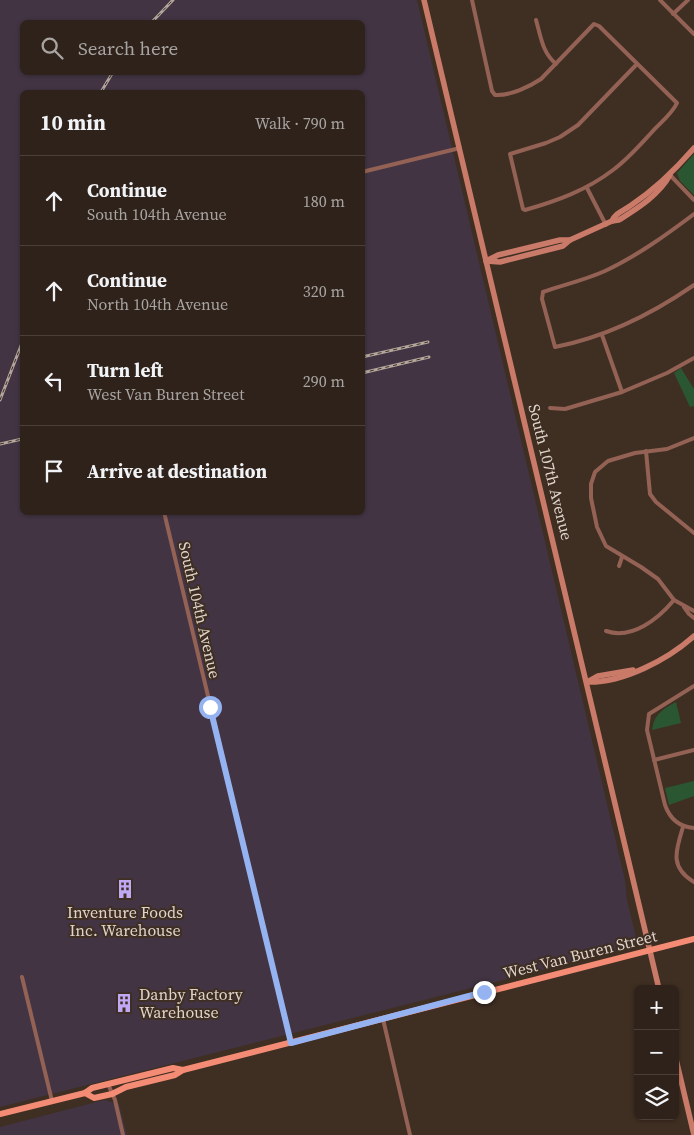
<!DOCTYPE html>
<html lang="en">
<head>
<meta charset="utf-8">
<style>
	:root { --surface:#2f221a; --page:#372a23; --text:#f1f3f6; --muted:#a7a4a2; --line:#4a3f39 }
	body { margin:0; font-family:"Source Serif 4",serif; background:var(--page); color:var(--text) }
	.controls { position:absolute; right:15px; bottom:15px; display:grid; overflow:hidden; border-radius:8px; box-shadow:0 1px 4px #0004 }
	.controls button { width:45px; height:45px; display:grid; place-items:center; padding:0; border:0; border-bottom:1px solid var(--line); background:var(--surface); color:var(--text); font:25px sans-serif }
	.stop { position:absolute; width:15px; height:15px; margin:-11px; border:4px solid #95b2f1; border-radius:50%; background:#fff }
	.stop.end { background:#95b2f1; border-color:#fff; box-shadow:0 1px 5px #0008 }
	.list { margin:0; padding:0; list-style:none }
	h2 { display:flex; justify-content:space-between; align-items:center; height:65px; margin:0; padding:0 20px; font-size:21px }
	h2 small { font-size:16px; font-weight:400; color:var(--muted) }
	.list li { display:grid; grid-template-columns:32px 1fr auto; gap:15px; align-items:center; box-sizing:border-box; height:90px; padding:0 20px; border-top:1px solid var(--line) }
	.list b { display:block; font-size:19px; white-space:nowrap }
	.list p { margin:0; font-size:16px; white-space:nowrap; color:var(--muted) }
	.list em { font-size:16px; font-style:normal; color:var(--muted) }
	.icon { flex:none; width:28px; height:28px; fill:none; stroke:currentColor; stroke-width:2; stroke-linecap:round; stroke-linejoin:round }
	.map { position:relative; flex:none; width:694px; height:1135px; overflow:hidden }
	.search { position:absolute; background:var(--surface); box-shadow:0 1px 4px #0004; left:20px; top:20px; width:345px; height:55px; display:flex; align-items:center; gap:12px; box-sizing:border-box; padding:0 18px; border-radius:8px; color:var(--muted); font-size:19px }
	.panel { position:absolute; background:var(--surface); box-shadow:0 1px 4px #0004; left:20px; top:90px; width:345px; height:425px; border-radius:8px }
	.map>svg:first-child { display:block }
	.industrial { fill:#423443; fill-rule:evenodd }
	.green { fill:#2b5632 }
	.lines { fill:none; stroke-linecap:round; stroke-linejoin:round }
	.street { stroke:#946155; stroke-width:4 }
	.secondary { stroke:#ca7a68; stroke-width:5.5 }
	.primary { stroke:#f48c75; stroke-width:6 }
	.rail-casing { stroke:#b3a69d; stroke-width:3 }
	.rail { stroke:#3f2e22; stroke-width:1; stroke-dasharray:4; stroke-linecap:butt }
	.route { stroke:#95b2f1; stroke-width:6 }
	.labels { text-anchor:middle; stroke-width:4; stroke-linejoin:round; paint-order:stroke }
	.street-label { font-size:16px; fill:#dfd4cc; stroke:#3f2e22 }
	.poi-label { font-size:16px; fill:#dfd4cc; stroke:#3f2e22 }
</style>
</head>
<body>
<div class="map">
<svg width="694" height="1135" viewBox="0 0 694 1135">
	<rect width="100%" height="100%" fill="#3f2e22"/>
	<g class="industrial">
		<path d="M0,0H417L625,880L627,900L637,941L634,947L0,1107ZM22,22H362V72H22ZM22,92H362V512H22Z"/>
		<path d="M104,1100L119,1104L127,1135H0V1127Z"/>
	</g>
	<g class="green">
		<path d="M694,154V195L680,181L677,173Z"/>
		<path d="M681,368L694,389V406L690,407L674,373Z"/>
		<path d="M676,702L681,723L652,730C654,714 663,709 676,702Z"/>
		<path d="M694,781V796L669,805L665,788Z"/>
	</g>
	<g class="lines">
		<g class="street">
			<path d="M472,0L492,91L495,95C510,96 529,87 541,79L594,24L599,26L677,103C672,114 660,123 652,132C640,145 628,159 613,170C587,190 557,201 525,210L523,209L510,154L546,143L560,137L578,125L636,65"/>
			<path d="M660,0L694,34"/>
			<path d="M673,14L688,0"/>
			<path d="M536,20C541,37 542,52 556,64"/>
			<path d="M362,172L460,148"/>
			<path d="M670,175L694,200"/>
			<path d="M587,188L606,225"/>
			<path d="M694,214C666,235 637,256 605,271C585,280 563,285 543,292L542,299L555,347C607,337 652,314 694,285"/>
			<path d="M602,335L622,392"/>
			<path d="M550,408L565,409L622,392L667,373L694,358"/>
			<path d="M694,438L667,449L635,453L608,461L595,472L591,484V498L597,527L606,546L641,567L658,579L674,600L694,611"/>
			<path d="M646,451L650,494L656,502L694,533"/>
			<path d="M164,512L291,1043"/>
			<path d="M619,566L622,557"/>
			<path d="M684,607L689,614L694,618"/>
			<path d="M606,631C632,640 658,619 674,600"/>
			<path d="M694,686L649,714L647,730L665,805C670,819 679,827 694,828"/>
			<path d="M654,760L694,750"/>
			<path d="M683,827C676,850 669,867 694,882"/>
			<path d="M22,977L52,1101"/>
			<path d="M383,1019L410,1135"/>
			<path d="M108,1084L115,1100L123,1135"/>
		</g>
		<g class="secondary">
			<path d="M424,0L659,989"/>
			<path d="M612,221C615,213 623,211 630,206C654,190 675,170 694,148"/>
			<path d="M488,260L498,255L560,240H570"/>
			<path d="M486,261L500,262L563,246L570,240L612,221L619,220C638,208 659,195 670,175"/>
			<path d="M589,681L598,676L633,670"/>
			<path d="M587,682C623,683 667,660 694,636"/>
			<path d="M675,1055L694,1135"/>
		</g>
		<g class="primary">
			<path d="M85,1093L94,1098L112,1094L126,1087L175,1075L183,1070L694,939"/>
			<path d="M0,1114L85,1093L92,1088L173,1068L183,1070"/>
		</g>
		<g class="rail-casing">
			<g id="rail">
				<path d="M152,22L173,0"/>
				<path d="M101,92L113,72"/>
				<path d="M362,357L428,342"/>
				<path d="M362,373L429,357"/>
				<path d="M0,400L22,343"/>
				<path d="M0,444L22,439"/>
			</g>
		</g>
		<use href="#rail" class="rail"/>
	</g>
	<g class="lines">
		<path class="route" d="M210,707L291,1043L484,992"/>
	</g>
	<defs>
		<g id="building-bare" transform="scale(1.5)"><path d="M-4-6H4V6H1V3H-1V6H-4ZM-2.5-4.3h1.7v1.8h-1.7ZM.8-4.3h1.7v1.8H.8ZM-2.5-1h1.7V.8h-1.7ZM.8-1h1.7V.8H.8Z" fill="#bfa8f4" stroke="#3f2e22" stroke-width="2.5" paint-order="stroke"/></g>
	</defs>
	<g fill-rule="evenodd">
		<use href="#building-bare" x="125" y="889"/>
		<use href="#building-bare" x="124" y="1003"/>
	</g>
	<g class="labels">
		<g class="street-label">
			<text transform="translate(551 472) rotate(76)" y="6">South 107th Avenue</text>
			<text transform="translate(200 610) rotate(77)" y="6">South 104th Avenue</text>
			<text transform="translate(580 954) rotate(-14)" y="6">West Van Buren Street</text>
		</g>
		<g class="poi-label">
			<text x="125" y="918">Inventure Foods<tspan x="125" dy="18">Inc. Warehouse</tspan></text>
			<text x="139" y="1000" text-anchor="start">Danby Factory<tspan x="139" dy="18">Warehouse</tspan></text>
		</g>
	</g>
</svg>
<div class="controls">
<button>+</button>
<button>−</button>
<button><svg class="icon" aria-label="layers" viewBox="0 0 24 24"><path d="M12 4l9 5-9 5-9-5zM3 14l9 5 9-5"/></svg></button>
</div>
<div class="stop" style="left:210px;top:707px"></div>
<div class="stop end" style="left:484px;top:992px"></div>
<div class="search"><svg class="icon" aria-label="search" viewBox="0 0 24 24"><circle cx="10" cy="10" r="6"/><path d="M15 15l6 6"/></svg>Search here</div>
<section class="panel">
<h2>10 min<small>Walk · 790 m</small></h2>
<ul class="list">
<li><svg class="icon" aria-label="ahead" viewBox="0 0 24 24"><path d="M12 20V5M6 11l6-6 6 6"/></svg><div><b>Continue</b><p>South 104th Avenue</p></div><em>180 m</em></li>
<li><svg class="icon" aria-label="ahead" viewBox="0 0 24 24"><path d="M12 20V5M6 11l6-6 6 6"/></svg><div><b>Continue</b><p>North 104th Avenue</p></div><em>320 m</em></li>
<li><svg class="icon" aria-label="left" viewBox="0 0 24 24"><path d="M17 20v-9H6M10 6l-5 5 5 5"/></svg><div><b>Turn left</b><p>West Van Buren Street</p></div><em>290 m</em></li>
<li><svg class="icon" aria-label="arrive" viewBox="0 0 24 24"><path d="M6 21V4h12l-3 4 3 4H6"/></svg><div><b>Arrive at destination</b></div></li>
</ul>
</section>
</div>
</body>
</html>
